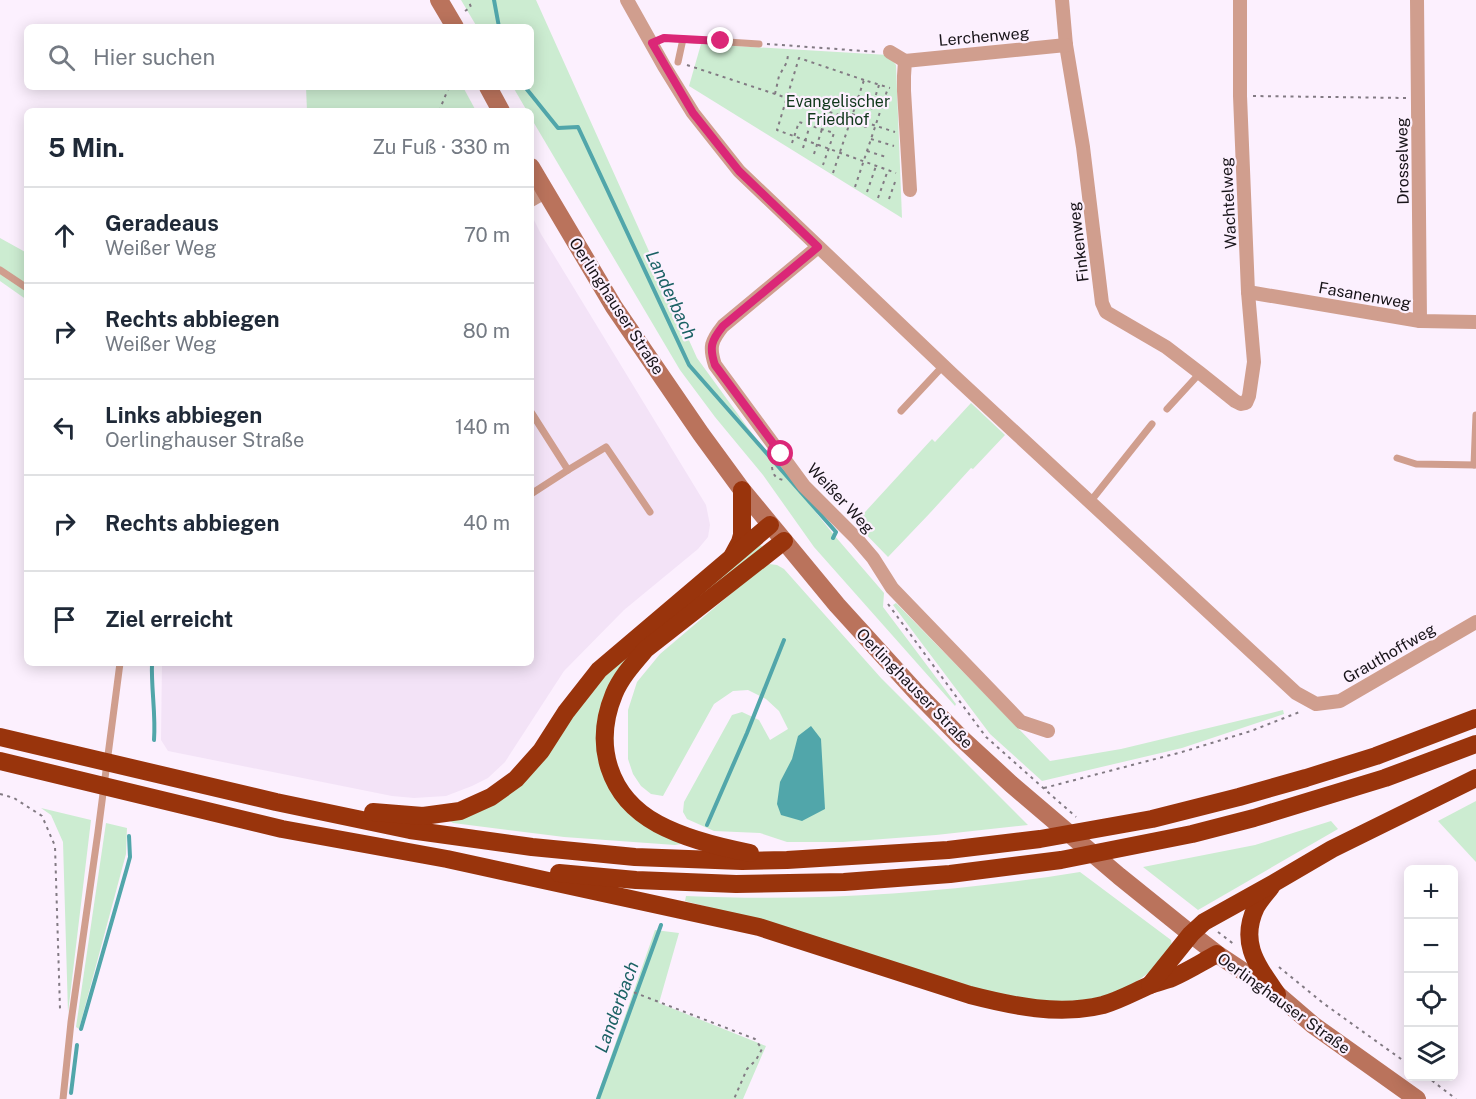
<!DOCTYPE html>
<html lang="de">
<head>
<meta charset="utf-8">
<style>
	:root { --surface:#fff; --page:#f2f2f3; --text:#1f2937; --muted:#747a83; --line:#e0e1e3 }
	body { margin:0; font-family:"Public Sans",sans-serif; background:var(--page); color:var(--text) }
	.controls { position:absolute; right:18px; bottom:18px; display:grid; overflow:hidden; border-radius:9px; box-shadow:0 3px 15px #0003 }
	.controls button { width:54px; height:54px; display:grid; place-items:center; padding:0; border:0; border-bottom:2px solid var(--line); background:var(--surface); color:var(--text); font:30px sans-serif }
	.stop { position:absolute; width:18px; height:18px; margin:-14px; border:4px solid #db2777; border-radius:50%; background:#fff }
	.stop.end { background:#db2777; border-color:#fff; box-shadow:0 2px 6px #0008 }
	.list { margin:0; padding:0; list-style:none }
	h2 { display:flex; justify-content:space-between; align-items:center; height:78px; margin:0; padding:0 24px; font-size:26px }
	h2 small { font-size:20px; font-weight:400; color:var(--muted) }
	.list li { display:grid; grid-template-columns:39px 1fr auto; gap:18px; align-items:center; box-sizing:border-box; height:96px; padding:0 24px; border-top:2px solid var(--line) }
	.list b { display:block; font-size:22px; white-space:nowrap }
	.list p { margin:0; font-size:20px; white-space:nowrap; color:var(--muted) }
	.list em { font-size:20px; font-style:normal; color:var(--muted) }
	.icon { flex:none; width:33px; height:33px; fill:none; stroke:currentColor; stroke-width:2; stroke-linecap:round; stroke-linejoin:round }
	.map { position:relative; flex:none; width:1476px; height:1099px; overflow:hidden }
	.search { position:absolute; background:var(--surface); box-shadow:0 3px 15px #0003; left:24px; top:24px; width:510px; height:66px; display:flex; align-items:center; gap:15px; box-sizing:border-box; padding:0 21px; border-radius:9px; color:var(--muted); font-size:22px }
	.panel { position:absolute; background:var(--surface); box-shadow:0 3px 15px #0003; left:24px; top:108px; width:510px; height:558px; border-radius:9px }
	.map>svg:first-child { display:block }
	.built { fill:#f3e3f7 }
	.green { fill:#ccecd1 }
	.water { fill:#51a6aa }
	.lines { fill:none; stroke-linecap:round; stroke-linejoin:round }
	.stream { stroke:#51a6aa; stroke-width:4 }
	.path { stroke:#827a83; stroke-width:2; stroke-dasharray:3 4.5; stroke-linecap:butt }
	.lane { stroke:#d09e8e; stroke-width:7 }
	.street { stroke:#d09e8e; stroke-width:14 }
	.secondary { stroke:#ba735c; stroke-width:18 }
	.highway { stroke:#99340c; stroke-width:18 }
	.route { stroke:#db2777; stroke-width:8 }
	.labels { text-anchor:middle; stroke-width:4.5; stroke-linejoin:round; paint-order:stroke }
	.street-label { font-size:16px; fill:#181419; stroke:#fcf0fe }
	.park-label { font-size:16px; fill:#10371b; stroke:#fcf0fe }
	.water-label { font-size:18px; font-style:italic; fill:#1a6164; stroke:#fcf0fe }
</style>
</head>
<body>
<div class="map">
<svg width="1476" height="1099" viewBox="0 0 1476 1099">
	<rect width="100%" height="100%" fill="#fcf0fe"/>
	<path class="built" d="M531,214L541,234L706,505L710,525L708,537L698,549L624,610L564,671L505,762L488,778L472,786L446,796L414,798L392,796L168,751L161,740L162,663H531Z"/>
	<g class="green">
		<path d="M461,0H536L697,358L748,428L834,535L884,593L883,607L956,704L955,706L814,547L763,475L715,417L680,370L531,118V111H527L513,87H531V27H477Z"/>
		<path d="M701,44L888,55L896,65L902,218L689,86Z"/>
		<path d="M306,87H463L476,111H307Z"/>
		<path d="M0,238L27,253V300L0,281Z"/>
		<path d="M971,403L1005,435L973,469L971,468L930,513L888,557L855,523L932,439L935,442Z"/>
		<path d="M760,545L763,547L617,675L611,787L681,844L675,845L564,837L453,823L450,821L488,807L603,675Z"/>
		<path d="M769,564L777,565L784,569L881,678L1028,825L936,835L843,842H787L760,833L714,831L687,819L683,812L684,802L732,715L742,712L759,720L770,740L788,729L779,711L766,699L748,690L733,691L714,704L663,796L651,794L641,786L633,774L628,759V710L637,682L660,654L760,569Z"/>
		<path d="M896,603L1050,761L1121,749L1283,710L1284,714L1182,748L1042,781L990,734L893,605Z"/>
		<path d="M1476,801V862L1438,821Z"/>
		<path d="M41,808L91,820L68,1013L63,842L51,815Z"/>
		<path d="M1331,821L1338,829L1198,910L1143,867L1255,845Z"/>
		<path d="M106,823L127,828L126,854L79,1029L76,1027Z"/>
		<path d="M1080,872L1171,940L1172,946C1168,952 1163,959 1158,964C1113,1009 1058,1004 1001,996L761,921L685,901L686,896C819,902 949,893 1080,872Z"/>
		<path d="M655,930L679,933L659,1003L766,1046L743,1099H596Z"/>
	</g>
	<path class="water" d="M811,726L821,739L825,809L802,821L781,815L777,804L780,782L792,759L798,736Z"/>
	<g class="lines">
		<g class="stream">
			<path d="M494,0L499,27"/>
			<path d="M525,87L558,128L578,127L689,365L836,532L833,538"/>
			<path d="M152,663C151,689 156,714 154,740"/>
			<path d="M707,825L747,733L784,640"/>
			<path d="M81,1029L127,868L130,857L129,836"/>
			<path d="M71,1093L77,1045"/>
			<path d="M598,1099L661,925"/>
		</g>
		<g class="path">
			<path d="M465,11L471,7L468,0"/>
			<path d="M767,44L878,52"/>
			<path d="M687,65L851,119L864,80L890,88"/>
			<path d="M864,80L799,58L777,130L896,173"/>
			<path d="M879,85L867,123L895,132"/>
			<path d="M775,94L779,76L787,62L788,55"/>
			<path d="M1253,96L1406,98"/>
			<path d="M439,111L449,87"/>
			<path d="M852,114L868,119"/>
			<path d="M850,121L866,127L867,123"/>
			<path d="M871,139L894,146"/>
			<path d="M792,143L799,122L834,133L823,165"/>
			<path d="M803,148L810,125"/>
			<path d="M867,151L886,157"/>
			<path d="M814,154L822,129"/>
			<path d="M833,173L851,119"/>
			<path d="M855,187L888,88"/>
			<path d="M867,192L876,166"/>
			<path d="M878,198L888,170"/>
			<path d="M889,199L895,182"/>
			<path d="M772,467C773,475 775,478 783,480"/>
			<path d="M888,604L986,737L1076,817"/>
			<path d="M1044,788L1182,752L1251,731L1302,711"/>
			<path d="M0,794L14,798L42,816L55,846L60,1009L62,1012"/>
			<path d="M1218,932L1235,945"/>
			<path d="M1279,967L1323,1003L1408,1064"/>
			<path d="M620,987L755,1039L762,1049L756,1060L747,1069L734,1099"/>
			<path d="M1426,1076L1456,1099"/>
		</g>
		<g class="lane">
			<path d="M652,43L664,38L759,44"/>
			<path d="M678,62L683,39"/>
			<path d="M0,270L27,288"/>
			<path d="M1167,409L1200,373"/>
			<path d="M901,411L943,366"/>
			<path d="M531,412L568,470L531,494"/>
			<path d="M1397,458L1416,464L1476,465"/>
			<path d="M1474,465L1476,415"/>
			<path d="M568,470L606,447L650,512"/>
			<path d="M1090,502L1152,424"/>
			<path d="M63,1099L71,1022L98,832L120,663"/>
		</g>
		<g class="street">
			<path d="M627,0L664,66L693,113L739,171L952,374L1296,693L1316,704L1340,701L1476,622"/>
			<path d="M1062,0L1066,45L1083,147L1102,303L1106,312L1166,347L1200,373L1235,401L1241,404L1246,403L1249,396L1254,362L1248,292L1240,96V0"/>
			<path d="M1417,0L1420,321"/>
			<path d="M890,52L905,61"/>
			<path d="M910,190L904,91V76L905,61L1066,45"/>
			<path d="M531,200L545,192"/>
			<path d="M818,247L723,326C711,341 709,347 715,365L804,486L856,538L873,558L892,588L1021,722L1048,731"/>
			<path d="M1248,292L1420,321L1476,322"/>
		</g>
		<g class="secondary">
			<path d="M439,0L455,27"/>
			<path d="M488,87L501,111"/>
			<path d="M531,167L614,307L701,434L742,490L837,605L917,693L960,737L1011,784L1119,876L1191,934L1217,954L1277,994L1313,1025L1417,1099"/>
		</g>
		<g class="highway">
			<path d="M733,555L740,542L742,535V490"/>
			<path d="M0,737L276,802L410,830L532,847L635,857L742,861L787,860L948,850L1040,839L1152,819L1239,797L1306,778L1376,756L1476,718"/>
			<path d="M0,761L282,829L447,859L759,927L970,995C1013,1006 1059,1016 1103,1005C1120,1000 1134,992 1150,985C1157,982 1165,981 1172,978C1188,971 1202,962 1217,954"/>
			<path d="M373,812L423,816L460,811L491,797L516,779L541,751L566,712L599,670L770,525"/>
			<path d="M750,853C719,847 686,839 658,824C608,797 593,745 614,694C621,677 634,663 646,649L784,541"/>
			<path d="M559,873L636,880L736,884L844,882L950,874L1061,860L1192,834L1254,818L1385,778L1476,744"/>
			<path d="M1271,887C1266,893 1260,900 1256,907C1239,943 1257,965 1277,994"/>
			<path d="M1150,985L1191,934L1204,922L1274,883L1332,849L1476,778"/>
		</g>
	</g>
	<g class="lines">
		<path class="route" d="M721,41L664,38L652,43L693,113L739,171L818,247L723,326C711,341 709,347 715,365L781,454"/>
	</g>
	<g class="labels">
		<g class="street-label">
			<text transform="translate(984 36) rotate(-5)" y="6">Lerchenweg</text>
			<text transform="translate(1402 161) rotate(-91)" y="6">Drosselweg</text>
			<text transform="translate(1228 203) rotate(-93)" y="6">Wachtelweg</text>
			<text transform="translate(1078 242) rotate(-97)" y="6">Finkenweg</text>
			<text transform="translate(1365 295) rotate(10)" y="6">Fasanenweg</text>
			<text transform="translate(617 306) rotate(57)" y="6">Oerlinghauser Straße</text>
			<text transform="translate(841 498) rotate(47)" y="6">Weißer Weg</text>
			<text transform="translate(1389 653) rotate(-30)" y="6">Grauthoffweg</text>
			<text transform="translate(915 688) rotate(46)" y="6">Oerlinghauser Straße</text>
			<text transform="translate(1284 1003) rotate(36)" y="6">Oerlinghauser Straße</text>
		</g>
		<g class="park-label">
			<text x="838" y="107">Evangelischer<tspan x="838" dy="18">Friedhof</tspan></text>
		</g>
		<g class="water-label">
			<text transform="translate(671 295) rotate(65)" y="6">Landerbach</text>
			<text transform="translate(617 1007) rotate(-70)" y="6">Landerbach</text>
		</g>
	</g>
</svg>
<div class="controls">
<button>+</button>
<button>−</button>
<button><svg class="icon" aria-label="locate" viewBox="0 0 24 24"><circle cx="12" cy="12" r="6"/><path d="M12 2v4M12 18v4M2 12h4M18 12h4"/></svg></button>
<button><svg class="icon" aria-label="layers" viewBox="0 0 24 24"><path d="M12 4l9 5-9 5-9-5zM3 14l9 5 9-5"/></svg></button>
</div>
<div class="stop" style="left:781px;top:454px"></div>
<div class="stop end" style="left:721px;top:41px"></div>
<div class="search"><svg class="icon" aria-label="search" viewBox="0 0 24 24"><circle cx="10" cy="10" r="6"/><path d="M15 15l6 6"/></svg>Hier suchen</div>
<section class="panel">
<h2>5 Min.<small>Zu Fuß · 330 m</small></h2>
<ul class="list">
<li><svg class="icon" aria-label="ahead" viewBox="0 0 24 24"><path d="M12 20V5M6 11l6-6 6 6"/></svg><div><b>Geradeaus</b><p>Weißer Weg</p></div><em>70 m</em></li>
<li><svg class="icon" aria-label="right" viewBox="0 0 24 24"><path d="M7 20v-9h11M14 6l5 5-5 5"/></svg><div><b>Rechts abbiegen</b><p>Weißer Weg</p></div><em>80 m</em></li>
<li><svg class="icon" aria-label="left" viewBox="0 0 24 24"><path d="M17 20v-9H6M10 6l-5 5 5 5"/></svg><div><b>Links abbiegen</b><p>Oerlinghauser Straße</p></div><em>140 m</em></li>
<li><svg class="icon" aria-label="right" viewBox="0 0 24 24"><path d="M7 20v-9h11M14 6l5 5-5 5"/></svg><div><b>Rechts abbiegen</b></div><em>40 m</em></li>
<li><svg class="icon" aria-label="arrive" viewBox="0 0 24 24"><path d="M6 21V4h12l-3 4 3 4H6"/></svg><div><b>Ziel erreicht</b></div></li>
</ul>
</section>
</div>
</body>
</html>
